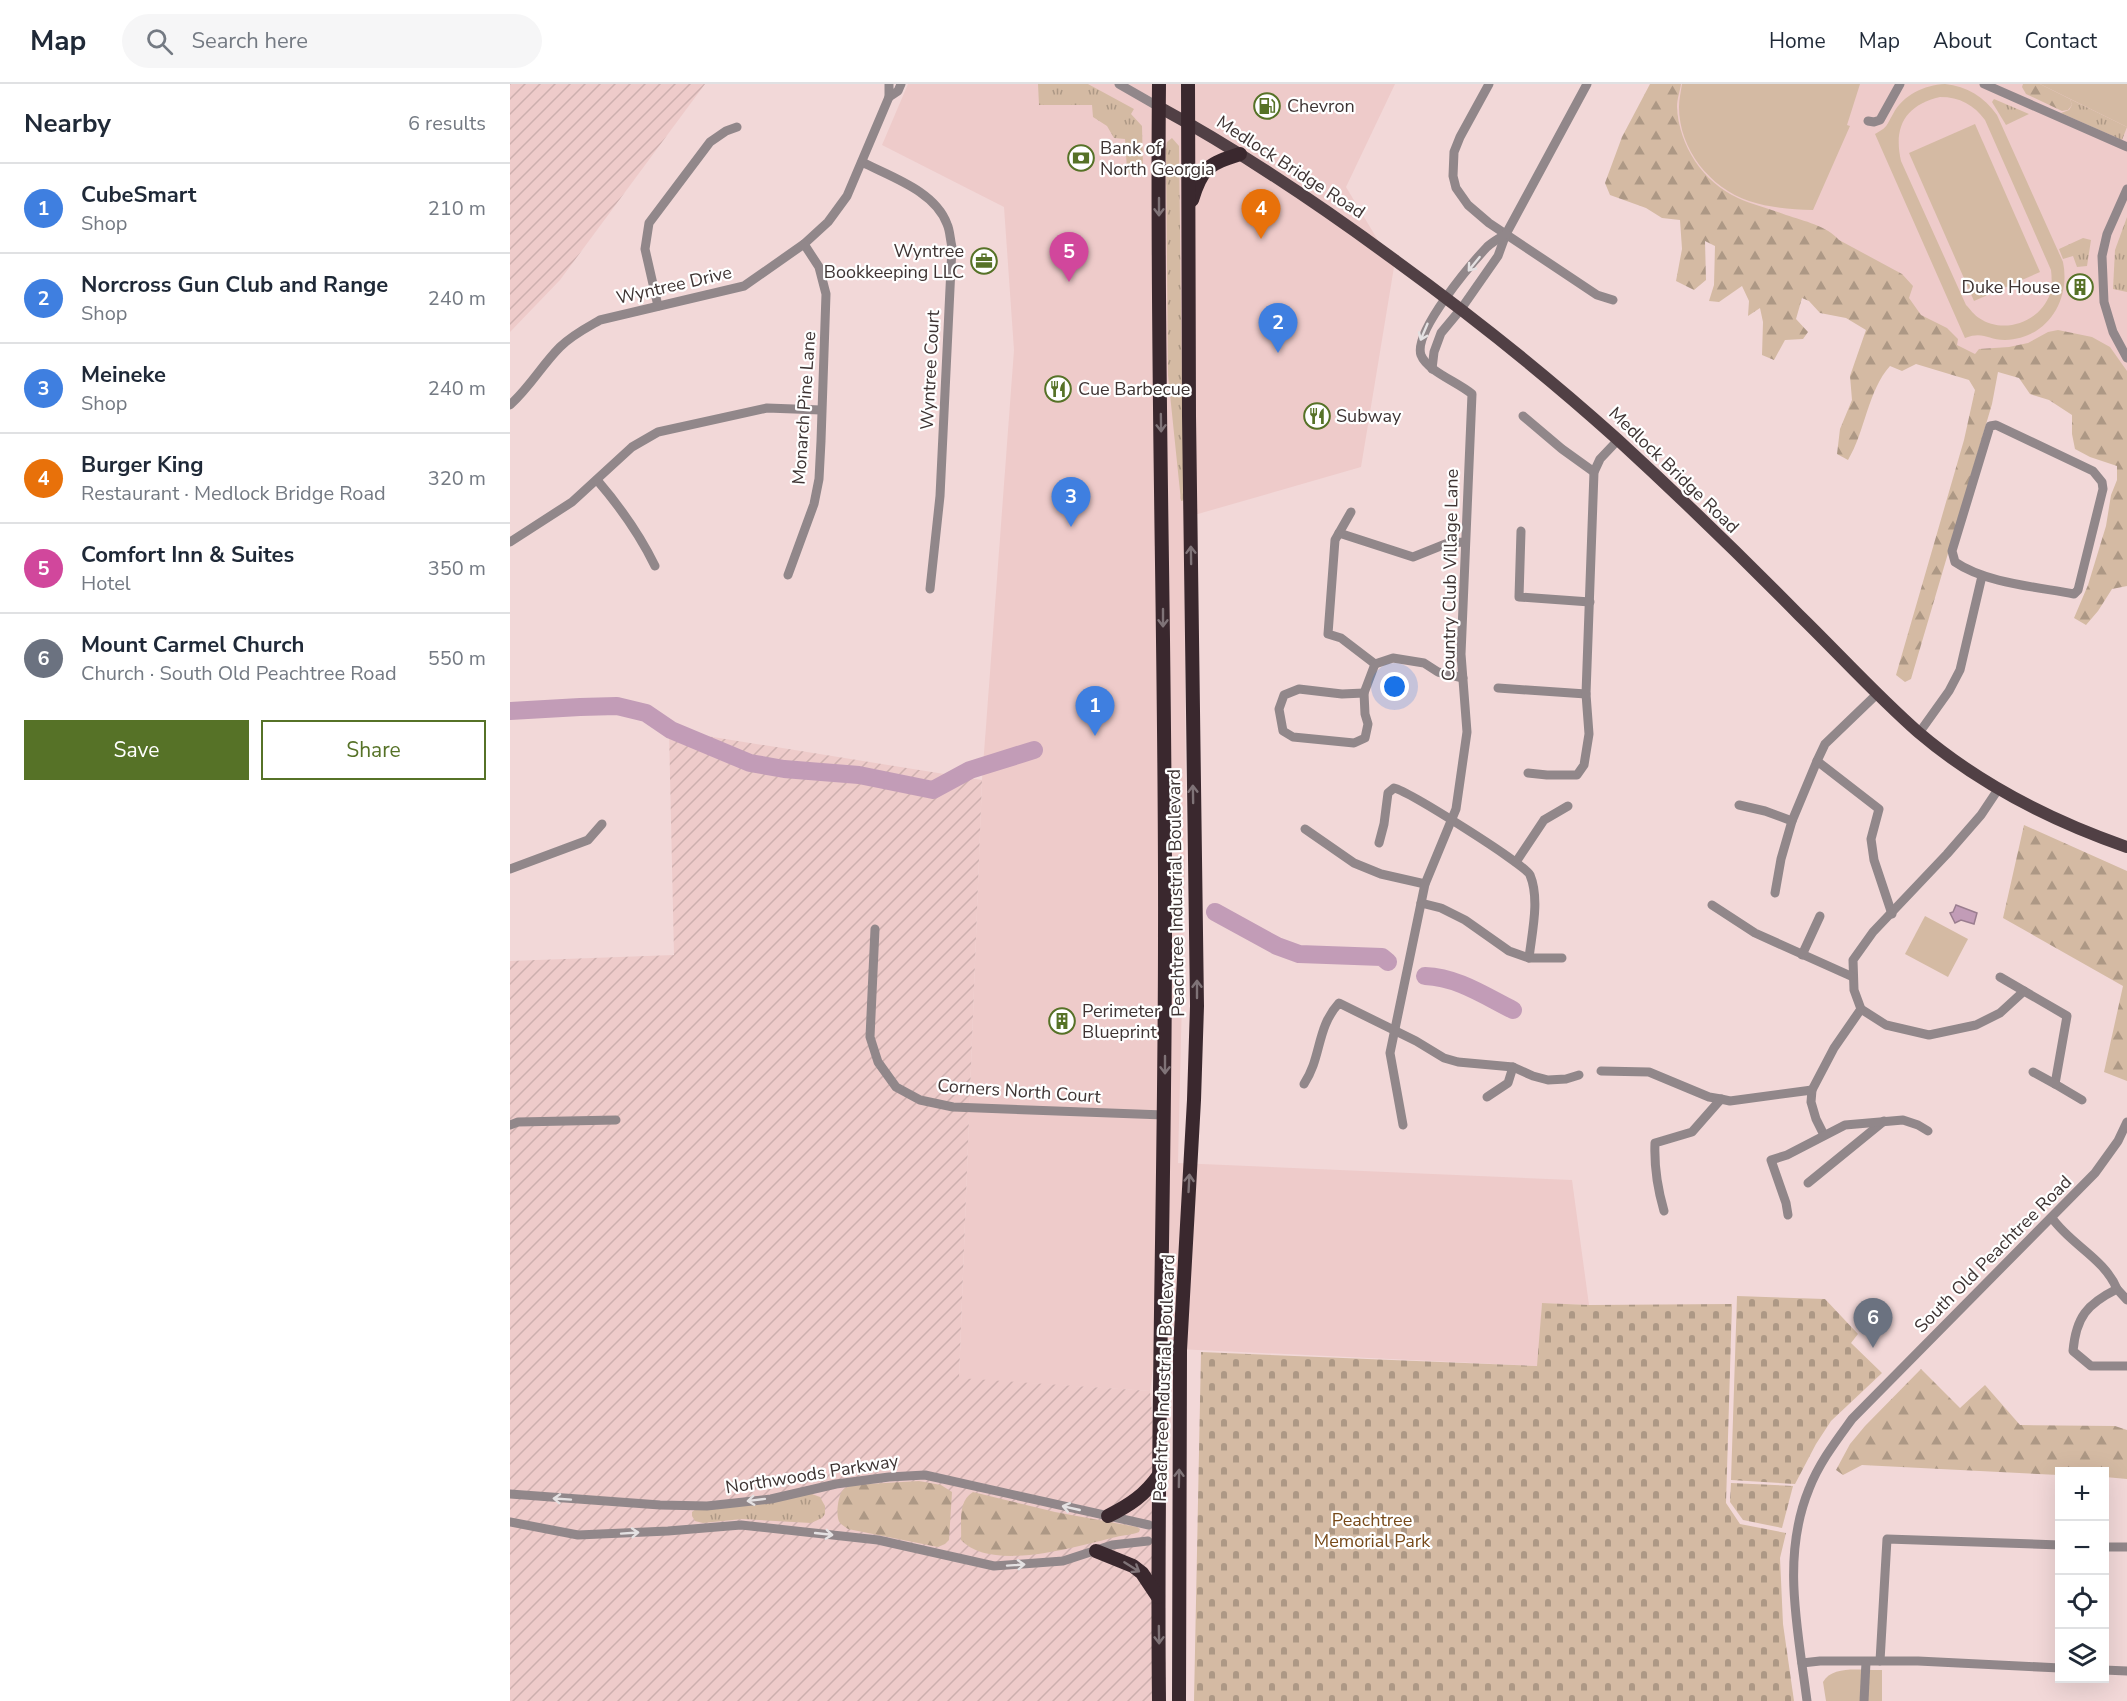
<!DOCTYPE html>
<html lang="en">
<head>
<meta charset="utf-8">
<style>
	:root { --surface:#fff; --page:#f6f6f7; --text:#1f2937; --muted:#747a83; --line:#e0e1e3; --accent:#567227 }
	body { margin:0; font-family:"Nunito Sans",sans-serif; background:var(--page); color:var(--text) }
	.controls { position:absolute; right:18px; bottom:18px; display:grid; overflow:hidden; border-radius:0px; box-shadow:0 6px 24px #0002 }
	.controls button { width:54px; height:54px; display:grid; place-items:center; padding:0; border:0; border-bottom:2px solid var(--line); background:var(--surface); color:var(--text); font:30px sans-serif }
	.you { position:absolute; left:885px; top:603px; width:21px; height:21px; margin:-15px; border:4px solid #fff; border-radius:50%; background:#1a73e8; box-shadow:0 0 0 9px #1a73e833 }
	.badge { display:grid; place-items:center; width:39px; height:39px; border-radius:50%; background:var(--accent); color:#fff; font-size:20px; font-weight:700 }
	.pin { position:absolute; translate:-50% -50px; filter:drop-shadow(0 2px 3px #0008) }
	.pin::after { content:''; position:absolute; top:32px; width:21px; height:18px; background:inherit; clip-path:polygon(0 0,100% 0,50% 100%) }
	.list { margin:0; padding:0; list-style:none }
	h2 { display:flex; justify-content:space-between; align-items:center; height:78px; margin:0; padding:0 24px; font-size:26px }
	h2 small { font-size:20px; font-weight:400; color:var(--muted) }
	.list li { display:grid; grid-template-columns:39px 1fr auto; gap:18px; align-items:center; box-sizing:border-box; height:90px; padding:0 24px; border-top:2px solid var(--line) }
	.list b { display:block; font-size:22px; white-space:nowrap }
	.list p { margin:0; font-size:20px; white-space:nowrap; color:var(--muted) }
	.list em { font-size:20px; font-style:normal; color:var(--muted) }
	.actions { display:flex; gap:12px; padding:18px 24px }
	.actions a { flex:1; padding:14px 0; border:2px solid var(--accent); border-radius:0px; text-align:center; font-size:21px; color:var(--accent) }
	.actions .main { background:var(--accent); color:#fff }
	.icon { flex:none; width:33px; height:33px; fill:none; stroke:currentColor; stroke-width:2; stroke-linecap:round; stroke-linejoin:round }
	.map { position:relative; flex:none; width:1617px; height:1617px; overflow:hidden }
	header { display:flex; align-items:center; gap:36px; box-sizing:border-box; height:84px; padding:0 30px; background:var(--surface); border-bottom:2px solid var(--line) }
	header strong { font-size:28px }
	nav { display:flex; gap:33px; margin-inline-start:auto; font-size:21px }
	.search { width:420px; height:54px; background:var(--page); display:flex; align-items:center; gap:15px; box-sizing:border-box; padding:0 21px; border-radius:33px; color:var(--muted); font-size:22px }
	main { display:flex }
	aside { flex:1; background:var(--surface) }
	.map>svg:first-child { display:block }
	.built { fill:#eecbca }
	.industrial { fill:url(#industrial-furrows) }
	.grass { fill:url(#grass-tufts) }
	.forest { fill:url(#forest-firs) }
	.cemetery { fill:url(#cemetery-stones) }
	.pitch { fill:#d4baa3; fill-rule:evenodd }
	.water { fill:#c29cb7; stroke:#9a7d8f; stroke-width:1.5 }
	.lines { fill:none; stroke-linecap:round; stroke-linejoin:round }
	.river { stroke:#c29cb7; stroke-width:18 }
	.minor { stroke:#91878a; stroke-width:9 }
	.major { stroke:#514045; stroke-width:12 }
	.highway { stroke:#3a282e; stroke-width:14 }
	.oneway { stroke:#7f7377 }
	.oneway2 { stroke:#e4e1e2 }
	.labels { text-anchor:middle; stroke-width:4.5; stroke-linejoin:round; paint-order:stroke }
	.poi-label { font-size:18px; fill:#3e3433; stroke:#fff; text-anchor:start }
	.street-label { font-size:18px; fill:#3e3433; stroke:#fff }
	.park-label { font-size:18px; fill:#774a1a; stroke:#fff }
</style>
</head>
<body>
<header>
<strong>Map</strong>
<div class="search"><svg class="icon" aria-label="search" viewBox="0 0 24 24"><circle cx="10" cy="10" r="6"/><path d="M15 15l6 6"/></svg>Search here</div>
<nav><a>Home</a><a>Map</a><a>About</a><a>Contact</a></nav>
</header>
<main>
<aside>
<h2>Nearby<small>6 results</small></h2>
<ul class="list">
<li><span class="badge" style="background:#3f7fe0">1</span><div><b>CubeSmart</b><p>Shop</p></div><em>210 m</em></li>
<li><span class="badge" style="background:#3f7fe0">2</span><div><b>Norcross Gun Club and Range</b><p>Shop</p></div><em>240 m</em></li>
<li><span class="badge" style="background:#3f7fe0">3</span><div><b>Meineke</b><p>Shop</p></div><em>240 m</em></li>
<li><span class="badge" style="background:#e8710a">4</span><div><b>Burger King</b><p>Restaurant · Medlock Bridge Road</p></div><em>320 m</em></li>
<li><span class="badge" style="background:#d1479c">5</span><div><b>Comfort Inn &amp; Suites</b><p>Hotel</p></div><em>350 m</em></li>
<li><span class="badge" style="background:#6b7280">6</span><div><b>Mount Carmel Church</b><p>Church · South Old Peachtree Road</p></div><em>550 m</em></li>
</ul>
<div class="actions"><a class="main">Save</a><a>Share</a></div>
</aside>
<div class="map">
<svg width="1617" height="1617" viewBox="0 0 1617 1617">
	<defs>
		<pattern id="industrial-furrows" width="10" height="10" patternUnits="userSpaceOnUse" patternTransform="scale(1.5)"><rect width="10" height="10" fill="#eecbca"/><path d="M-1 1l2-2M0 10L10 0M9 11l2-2" fill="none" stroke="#cdafae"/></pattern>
		<pattern id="grass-tufts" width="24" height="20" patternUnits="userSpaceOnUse" patternTransform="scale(1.5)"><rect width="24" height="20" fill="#d4baa3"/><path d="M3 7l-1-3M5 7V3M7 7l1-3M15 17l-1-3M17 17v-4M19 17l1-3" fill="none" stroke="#ad9885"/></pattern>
		<pattern id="forest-firs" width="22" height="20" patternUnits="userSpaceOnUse" patternTransform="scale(1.5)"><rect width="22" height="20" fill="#d4baa3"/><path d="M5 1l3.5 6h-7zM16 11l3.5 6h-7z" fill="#ad9885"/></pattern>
		<pattern id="cemetery-stones" width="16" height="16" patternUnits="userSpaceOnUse" patternTransform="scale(1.5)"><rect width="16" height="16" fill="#d4baa3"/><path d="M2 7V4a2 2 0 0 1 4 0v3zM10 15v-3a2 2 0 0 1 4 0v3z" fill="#ad9885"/></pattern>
	</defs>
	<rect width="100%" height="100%" fill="#f2d8d8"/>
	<g class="built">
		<path d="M398,0H885L836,103L884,183L851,383L674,434L676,748L668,1079L1062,1096L1079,1221L1032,1219L1028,1282L646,1264L640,1307L449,1295L472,696L504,266L494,123L372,61Z"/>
		<path d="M1164,0H1617V314L1461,273L1180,103L1163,3Z"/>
	</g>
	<g class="industrial">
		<path d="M0,0H195L50,196L0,248Z"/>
		<path d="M159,646L472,696L449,1294L640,1307L653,1451L656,1617H0V877L164,871Z"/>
	</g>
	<g class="grass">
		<path d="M528,0H578L624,25L621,30L632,42L633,85L621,92L617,86L615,55L604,54L597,42L583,33L582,21H529Z"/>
		<path d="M1484,15L1519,30L1496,41L1482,18Z"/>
		<path d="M1560,15L1617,43L1612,56L1551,29L1559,26L1562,21Z"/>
		<path d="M662,54L669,62L672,310L677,416L671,417L658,291L656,65L657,58Z"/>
		<path d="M1617,133V208L1603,205L1605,166Z"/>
		<path d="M1573,154L1581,156L1577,182L1567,183L1563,172L1553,175L1549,165Z"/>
		<path d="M302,1410L310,1413L315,1422V1430L312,1434L301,1439L232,1435L193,1439L185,1437L182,1432V1428L186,1425Z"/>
	</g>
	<g class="forest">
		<path d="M1140,0H1171C1170,7 1167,15 1167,23C1169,62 1193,98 1228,114C1243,121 1261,125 1276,131C1294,137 1317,142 1329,156L1392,190L1403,202L1399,214L1411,231L1437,244L1448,255L1447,261L1465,270L1469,265L1499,263L1518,259L1538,248L1548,246L1582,253L1600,263L1617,287V502L1602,505L1588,527L1576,541L1564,534L1578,501L1596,442L1601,411L1607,396V382L1580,373L1565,365L1562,350V331L1539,316L1520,310L1509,294L1488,288L1482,320L1401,595L1395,598L1386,591L1454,356L1465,306L1459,296L1406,280L1392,287L1380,282C1358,306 1355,348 1338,376L1327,370L1330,345L1342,316L1340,292L1356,246L1336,234L1310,229L1299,217L1292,214L1286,235L1298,248L1293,255L1275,256L1264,276L1252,271L1253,238L1250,224L1238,232L1239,217L1232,202L1209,218L1199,217L1204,201L1205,162L1195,157L1196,196L1184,206L1166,197L1172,165L1170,136L1152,134L1136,124L1100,111L1095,99L1112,53Z"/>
		<path d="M1513,0H1530L1560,15L1562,21L1558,26L1552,27L1516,10L1512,3Z"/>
		<path d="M1514,741L1617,787V997L1594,988L1613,902L1493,834Z"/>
		<path d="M1411,1285L1450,1324L1475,1301L1510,1341L1605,1342L1617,1346V1395L1595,1393L1594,1388H1550L1549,1391L1352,1381L1333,1391L1326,1386L1340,1360L1355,1342Z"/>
		<path d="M409,1397L431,1401L442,1408L439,1456L435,1460L428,1463L338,1445C337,1444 332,1441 330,1439C325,1433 328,1411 333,1406C336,1403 338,1403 342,1401Z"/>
		<path d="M463,1408L545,1428L627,1443L630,1445L629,1448C622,1451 614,1451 606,1453C568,1462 482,1489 451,1456C452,1439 447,1418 463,1408Z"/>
	</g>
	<g class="cemetery">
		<path d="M1227,1212L1315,1215L1348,1250L1341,1259L1372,1289L1321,1337L1306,1360L1285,1400L1221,1396Z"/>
		<path d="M1032,1219L1079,1221L1222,1220L1216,1419L1230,1440L1276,1449L1270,1474L1273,1540L1284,1617H684L691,1268L1027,1282Z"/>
		<path d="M1221,1399L1283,1402L1272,1444L1233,1436L1220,1418Z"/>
	</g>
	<g class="pitch">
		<path d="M1172,0H1350L1337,41L1340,42L1303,126C1281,125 1260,124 1239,117C1200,104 1169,65 1169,23C1169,15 1171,7 1172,0Z"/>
		<path d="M1435,0C1457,2 1474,13 1487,31L1553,178C1561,216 1537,255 1495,256C1477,256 1474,247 1455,254L1365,50C1378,43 1376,42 1383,30C1393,11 1414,1 1435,0ZM1430,13C1450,13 1464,21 1475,36L1541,186C1542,194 1542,203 1540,210C1530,238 1494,251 1469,234C1464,231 1460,225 1456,221L1391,77C1383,42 1396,21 1430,13Z"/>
		<path d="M1530,0H1617V43Z"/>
		<path d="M1465,40L1530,188L1464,217L1399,69Z"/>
		<path d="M1415,832L1458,855L1438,893L1395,870Z"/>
		<path d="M1372,1586V1617H1316L1313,1598C1323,1580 1354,1587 1372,1586Z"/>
	</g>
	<path class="water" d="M1446,821L1467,829L1464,840L1451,836L1445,839L1440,829L1443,828Z"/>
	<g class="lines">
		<g class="river">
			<path d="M0,627L70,623L107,622L136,629L161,646L240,679L274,685L349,691L423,706L460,686L524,666"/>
			<path d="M705,828L767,862L789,870L872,873L878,878"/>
			<path d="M915,892C947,893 975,912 1003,926"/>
		</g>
		<g class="minor">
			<path d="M609,0L649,23"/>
			<path d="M979,0L950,53L944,68L943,92L946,104L958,121L979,139L1087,211L1103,216"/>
			<path d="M1474,0L1617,63"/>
			<path d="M379,13L388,7L391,0"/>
			<path d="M1358,37L1364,38L1370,36L1390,0"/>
			<path d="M352,78C381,93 425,107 437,140C440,146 440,155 442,163L430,412L420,505"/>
			<path d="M1617,105L1597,150L1592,172L1594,218L1603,248L1617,274"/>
			<path d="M148,222L135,165L139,139L200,58L216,47L227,43"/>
			<path d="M922,285L924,268L931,249L951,225L988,172L996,150L1077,0"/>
			<path d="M0,321C20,303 32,281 50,263C62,251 76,244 90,236L234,202L294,160L318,138L337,112L379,13V0"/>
			<path d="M1013,332L1052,365L1084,388"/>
			<path d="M1486,341L1583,387L1592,398L1593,405L1568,506L1564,510C1528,503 1475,499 1445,478L1442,467L1480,342Z"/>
			<path d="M87,396C111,424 129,449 145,482"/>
			<path d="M841,428L825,456L818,550L831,554L865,580L883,574L914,579L928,588L953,594"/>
			<path d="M1011,447L1009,513L1080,518"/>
			<path d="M829,449L903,473L938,459L955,458"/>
			<path d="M0,458L62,418L122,363L148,348L257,324L311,326"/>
			<path d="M278,491L304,420L309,395L311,357L316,210L309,183L294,160"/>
			<path d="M988,604L1076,610"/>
			<path d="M789,605L832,610L854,609L855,630L858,640L855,654L844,659L783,653L773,647L769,625L774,611Z"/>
			<path d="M854,609L865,580"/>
			<path d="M1409,649L1439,607L1450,586L1472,492"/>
			<path d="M1307,677L1369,725L1361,755L1364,776L1382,830"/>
			<path d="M1018,689L1037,691H1067L1074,681L1079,650L1076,610L1084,388L1090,375L1108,356"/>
			<path d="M1489,704L1471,731L1437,770L1363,848L1343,876L1344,906L1351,925L1376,941L1419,951L1466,941L1490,929L1514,907L1557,932L1545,1000L1572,1016"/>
			<path d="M1229,721L1255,727L1282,737"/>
			<path d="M795,745L844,779L871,790L915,800"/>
			<path d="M869,759L874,740L878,709L884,704C900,708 1016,781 1020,791C1030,815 1022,848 1019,874"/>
			<path d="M1006,778L1034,736L1058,722"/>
			<path d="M0,785L78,756L92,740"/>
			<path d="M1265,809L1271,775L1282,737L1307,677L1315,660L1367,610"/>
			<path d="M911,819L931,824L955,836L999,867L1019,874H1052"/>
			<path d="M1202,821L1245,849L1343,893"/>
			<path d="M365,845L360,953L368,978L386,1003L410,1016L443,1023L654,1031"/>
			<path d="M1292,871L1310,832"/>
			<path d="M1490,893L1514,907"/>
			<path d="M1091,987L1139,988L1199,1013L1211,1015"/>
			<path d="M1523,988L1545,1000"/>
			<path d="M794,1000C812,973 806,944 829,919L906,957L934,974L948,978L1003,983L1023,992L1038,996L1056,995L1069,991"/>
			<path d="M977,1013L998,999L1003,983"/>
			<path d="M0,1041L8,1038L106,1036"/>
			<path d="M893,1041L880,969L915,800L946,725L957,648L951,570L962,310C948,298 917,287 911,271C903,248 961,180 977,163C982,158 990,154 996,150"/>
			<path d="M1314,1051L1306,1035L1301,1018L1302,1006L1324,964L1351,925"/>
			<path d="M1298,1099L1374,1037"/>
			<path d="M1154,1127C1147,1103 1144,1083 1145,1059L1182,1048L1211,1015L1220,1017L1302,1006"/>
			<path d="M1278,1131L1276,1119L1261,1076L1277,1071L1335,1041L1393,1036L1408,1041L1418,1047"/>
			<path d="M1542,1134C1561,1161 1594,1174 1607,1205"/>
			<path d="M1617,1216L1607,1205C1577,1220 1566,1233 1563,1267L1581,1282H1617"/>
			<path d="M0,1410L150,1421L197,1422L261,1415L326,1400L379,1393L415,1391L639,1441"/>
			<path d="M0,1438L68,1451L158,1447L231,1441L368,1456L484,1482L553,1477L602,1461L638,1457"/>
			<path d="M1594,1463H1617"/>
			<path d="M1370,1577L1377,1455L1550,1461"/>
			<path d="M1292,1579L1310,1577H1408L1550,1584"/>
			<path d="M1594,1586L1617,1587"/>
			<path d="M1297,1617C1288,1546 1271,1473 1299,1405C1309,1379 1326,1357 1342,1335L1585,1089L1608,1057L1617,1038"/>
			<path d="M1354,1617L1356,1578"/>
		</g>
		<path class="major" d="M649,23C732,68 810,121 886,177C963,233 1037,292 1107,355C1169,412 1230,471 1289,531C1329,570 1366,611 1408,648C1468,699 1542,737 1617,763"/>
		<g class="highway">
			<path d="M649,0C646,284 656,569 655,853C655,1108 646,1362 649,1617"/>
			<path d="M682,116C692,83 699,80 730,70"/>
			<path d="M598,1432C620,1421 635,1411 649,1391"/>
			<path d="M586,1467L623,1482L632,1489L648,1513"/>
			<path d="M669,1617L670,1266L684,1016L687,922L679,332L678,0"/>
		</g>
	</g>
	<defs><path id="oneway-shaft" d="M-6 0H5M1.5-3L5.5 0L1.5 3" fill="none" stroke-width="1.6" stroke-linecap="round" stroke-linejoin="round" transform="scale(1.5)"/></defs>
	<g class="oneway">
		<use href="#oneway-shaft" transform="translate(649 123) rotate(90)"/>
		<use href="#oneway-shaft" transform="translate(651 339) rotate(89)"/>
		<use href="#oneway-shaft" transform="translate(681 471) rotate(-91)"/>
		<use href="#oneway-shaft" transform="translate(653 534) rotate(90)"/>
		<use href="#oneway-shaft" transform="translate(683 710) rotate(-91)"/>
		<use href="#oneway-shaft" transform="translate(687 905) rotate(-90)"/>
		<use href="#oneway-shaft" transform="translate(655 981) rotate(90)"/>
		<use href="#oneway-shaft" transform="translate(679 1099) rotate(-87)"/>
		<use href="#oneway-shaft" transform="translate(669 1394) rotate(-89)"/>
		<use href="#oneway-shaft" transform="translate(622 1483) rotate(32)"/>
		<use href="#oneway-shaft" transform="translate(649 1551) rotate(89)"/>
	</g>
	<g class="oneway2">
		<use href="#oneway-shaft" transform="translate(964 180) rotate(129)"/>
		<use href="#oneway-shaft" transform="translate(914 248) rotate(113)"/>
		<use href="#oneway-shaft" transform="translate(52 1415) rotate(-176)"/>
		<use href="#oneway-shaft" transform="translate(246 1416) rotate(173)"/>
		<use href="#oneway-shaft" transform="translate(561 1424) rotate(-167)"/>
		<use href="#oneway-shaft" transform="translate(120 1449) rotate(-4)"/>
		<use href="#oneway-shaft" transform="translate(314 1450) rotate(6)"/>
		<use href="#oneway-shaft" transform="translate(506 1481) rotate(-4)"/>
	</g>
	<defs>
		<g id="fuel-ring" transform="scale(1.35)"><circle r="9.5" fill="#fff" stroke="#567227" stroke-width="1.5"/><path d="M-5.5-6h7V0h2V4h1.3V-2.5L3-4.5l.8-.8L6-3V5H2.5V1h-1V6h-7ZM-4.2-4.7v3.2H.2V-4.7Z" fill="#567227"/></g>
		<g id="bank-ring" transform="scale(1.35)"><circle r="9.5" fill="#fff" stroke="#567227" stroke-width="1.5"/><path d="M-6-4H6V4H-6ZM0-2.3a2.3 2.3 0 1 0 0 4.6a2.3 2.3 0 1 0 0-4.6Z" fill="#567227"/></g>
		<g id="office-ring" transform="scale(1.35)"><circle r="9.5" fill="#fff" stroke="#567227" stroke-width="1.5"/><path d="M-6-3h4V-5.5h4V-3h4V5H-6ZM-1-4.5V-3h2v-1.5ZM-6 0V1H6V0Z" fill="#567227"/></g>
		<g id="building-ring" transform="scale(1.35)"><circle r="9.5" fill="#fff" stroke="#567227" stroke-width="1.5"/><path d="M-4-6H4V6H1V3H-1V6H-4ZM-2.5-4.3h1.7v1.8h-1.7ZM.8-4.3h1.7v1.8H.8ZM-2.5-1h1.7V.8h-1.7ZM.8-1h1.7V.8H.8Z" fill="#567227"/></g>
		<g id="restaurant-ring" transform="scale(1.35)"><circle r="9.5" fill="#fff" stroke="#567227" stroke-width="1.5"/><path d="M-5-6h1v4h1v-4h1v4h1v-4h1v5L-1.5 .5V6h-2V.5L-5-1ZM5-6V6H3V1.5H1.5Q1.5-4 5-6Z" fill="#567227"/></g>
	</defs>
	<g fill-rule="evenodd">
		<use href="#fuel-ring" x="757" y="22"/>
		<use href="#bank-ring" x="571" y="74"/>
		<use href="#office-ring" x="474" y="177"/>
		<use href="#building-ring" x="1570" y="203"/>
		<use href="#restaurant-ring" x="548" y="305"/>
		<use href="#restaurant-ring" x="807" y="332"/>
		<use href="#building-ring" x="552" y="937"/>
	</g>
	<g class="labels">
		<g class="poi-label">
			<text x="777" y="28">Chevron</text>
			<text x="590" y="70">Bank of<tspan x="590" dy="21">North Georgia</tspan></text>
			<text x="454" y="173" text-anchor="end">Wyntree<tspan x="454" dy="21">Bookkeeping LLC</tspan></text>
			<text x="1550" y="209" text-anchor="end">Duke House</text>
			<text x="568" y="311">Cue Barbecue</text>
			<text x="826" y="338">Subway</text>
			<text x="572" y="933">Perimeter<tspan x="572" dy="21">Blueprint</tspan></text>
		</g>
		<g class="street-label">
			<text transform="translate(781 83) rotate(33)" y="6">Medlock Bridge Road</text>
			<text transform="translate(164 201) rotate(-13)" y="6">Wyntree Drive</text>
			<text transform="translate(420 286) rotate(-87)" y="6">Wyntree Court</text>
			<text transform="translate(294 324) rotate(-86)" y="6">Monarch Pine Lane</text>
			<text transform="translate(1164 386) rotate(44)" y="6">Medlock Bridge Road</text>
			<text transform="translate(940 491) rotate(-89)" y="6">Country Club Village Lane</text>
			<text transform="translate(666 809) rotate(-91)" y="6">Peachtree Industrial Boulevard</text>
			<text transform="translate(509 1007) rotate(4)" y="6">Corners North Court</text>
			<text transform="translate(1483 1170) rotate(-45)" y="6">South Old Peachtree Road</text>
			<text transform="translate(654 1294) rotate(-88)" y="6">Peachtree Industrial Boulevard</text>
			<text transform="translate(302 1390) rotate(-9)" y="6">Northwoods Parkway</text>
		</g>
		<g class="park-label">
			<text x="862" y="1442">Peachtree<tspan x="862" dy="21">Memorial Park</tspan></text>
		</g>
	</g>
</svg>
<div class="controls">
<button>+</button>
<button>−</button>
<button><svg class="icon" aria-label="locate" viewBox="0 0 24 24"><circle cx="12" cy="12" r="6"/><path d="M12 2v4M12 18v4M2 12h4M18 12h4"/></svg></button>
<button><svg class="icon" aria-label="layers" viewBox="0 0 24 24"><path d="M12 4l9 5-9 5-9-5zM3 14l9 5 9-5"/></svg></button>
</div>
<div class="you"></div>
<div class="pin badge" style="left:585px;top:652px;background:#3f7fe0">1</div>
<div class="pin badge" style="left:768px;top:269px;background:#3f7fe0">2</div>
<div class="pin badge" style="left:561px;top:443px;background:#3f7fe0">3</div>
<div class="pin badge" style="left:751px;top:155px;background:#e8710a">4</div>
<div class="pin badge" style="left:559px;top:198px;background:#d1479c">5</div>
<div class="pin badge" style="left:1363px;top:1264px;background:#6b7280">6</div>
</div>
</main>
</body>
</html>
